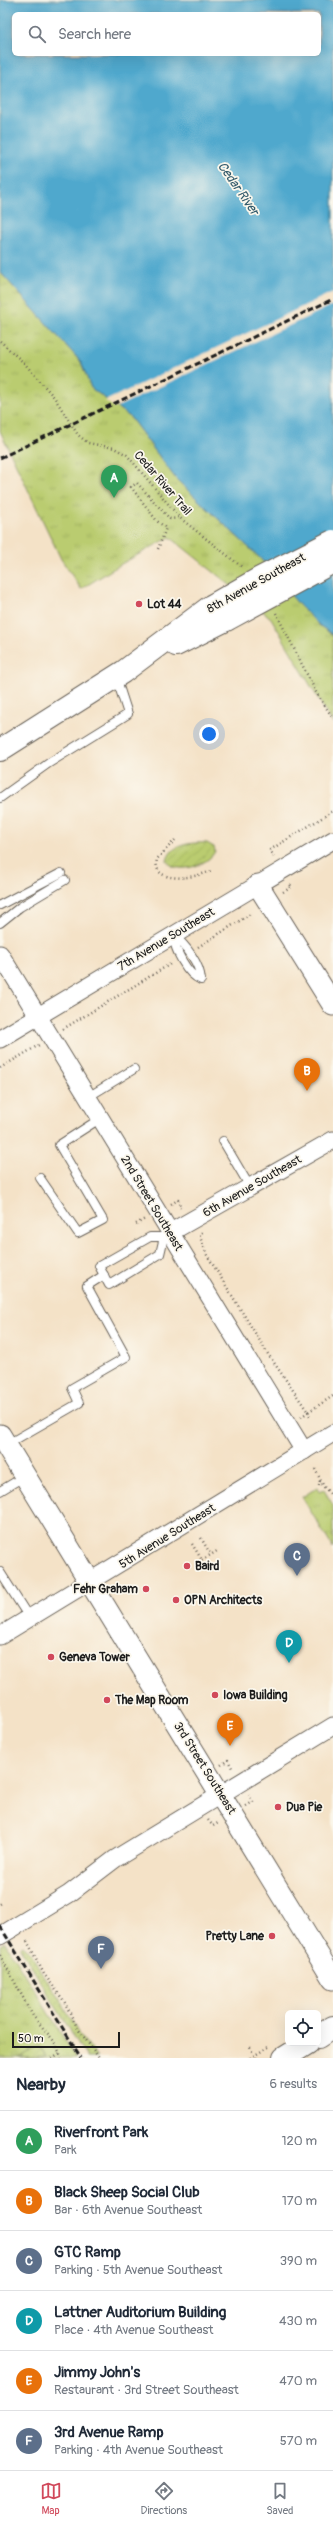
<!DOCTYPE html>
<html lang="en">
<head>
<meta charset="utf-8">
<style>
	:root { --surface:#fff; --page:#f6f6f7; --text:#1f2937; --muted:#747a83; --line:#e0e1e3; --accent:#d1495b }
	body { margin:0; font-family:Pangolin,sans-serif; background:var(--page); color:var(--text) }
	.controls { position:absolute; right:12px; bottom:12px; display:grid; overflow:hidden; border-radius:6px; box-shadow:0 4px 16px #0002 }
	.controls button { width:36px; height:36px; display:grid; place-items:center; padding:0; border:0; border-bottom:1px solid var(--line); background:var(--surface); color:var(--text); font:20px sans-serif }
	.scale { position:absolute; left:12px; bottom:10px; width:108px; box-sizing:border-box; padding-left:4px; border:2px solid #1c1c1c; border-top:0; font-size:11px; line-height:14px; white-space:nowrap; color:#1c1c1c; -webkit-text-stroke:3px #fbf7ec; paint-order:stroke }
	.you { position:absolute; left:209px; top:734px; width:14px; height:14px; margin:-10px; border:3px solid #fff; border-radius:50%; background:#1a73e8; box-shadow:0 0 0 6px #1a73e833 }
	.badge { display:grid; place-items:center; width:26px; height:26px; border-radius:50%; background:var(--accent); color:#fff; font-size:13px; font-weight:700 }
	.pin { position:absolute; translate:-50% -33px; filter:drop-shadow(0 1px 2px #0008) }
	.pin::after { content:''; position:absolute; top:21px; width:14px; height:12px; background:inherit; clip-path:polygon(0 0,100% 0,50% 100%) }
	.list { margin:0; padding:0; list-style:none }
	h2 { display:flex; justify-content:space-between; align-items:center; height:52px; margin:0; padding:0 16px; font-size:17px }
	h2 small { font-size:13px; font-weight:400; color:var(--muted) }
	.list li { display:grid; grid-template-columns:26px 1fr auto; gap:12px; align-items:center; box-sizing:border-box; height:60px; padding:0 16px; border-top:1px solid var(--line) }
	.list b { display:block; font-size:15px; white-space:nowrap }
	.list p { margin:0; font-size:13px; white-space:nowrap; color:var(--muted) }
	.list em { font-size:13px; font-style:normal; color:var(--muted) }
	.icon { flex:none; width:22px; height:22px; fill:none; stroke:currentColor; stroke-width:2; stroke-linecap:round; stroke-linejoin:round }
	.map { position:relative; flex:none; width:333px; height:2058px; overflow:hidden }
	.search { position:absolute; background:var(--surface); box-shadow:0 4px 16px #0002; left:12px; right:12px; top:12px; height:44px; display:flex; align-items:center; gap:10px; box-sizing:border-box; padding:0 14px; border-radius:6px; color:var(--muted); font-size:15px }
	.sheet { height:412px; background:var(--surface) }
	nav { display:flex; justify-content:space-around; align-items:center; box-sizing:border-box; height:56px; border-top:1px solid var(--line); background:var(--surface); font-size:11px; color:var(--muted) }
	nav a { display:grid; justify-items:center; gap:2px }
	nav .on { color:var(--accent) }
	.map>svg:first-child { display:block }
	.grass { fill:url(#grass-dots); stroke:#6b7446 }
	.park { fill:url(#park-tufts); stroke:#6b7446 }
	.garden { fill:url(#garden-furrows); stroke:#6b7446 }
	.water { fill:#50a8cd; stroke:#366274; fill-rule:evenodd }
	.pier { fill:#f4e2c7 }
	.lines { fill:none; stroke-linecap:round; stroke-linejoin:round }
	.service-casing { stroke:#686158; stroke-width:10 }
	.minor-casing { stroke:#686158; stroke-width:19 }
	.tertiary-casing { stroke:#686158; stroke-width:23 }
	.secondary-casing { stroke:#686158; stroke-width:24 }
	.primary-casing { stroke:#686158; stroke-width:24 }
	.path { stroke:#686158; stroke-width:2.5; stroke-dasharray:1 3; stroke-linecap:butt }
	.service { stroke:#fff; stroke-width:8 }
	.minor { stroke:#fff; stroke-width:17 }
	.tertiary { stroke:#fff; stroke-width:21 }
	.secondary { stroke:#fff; stroke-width:22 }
	.primary { stroke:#fff; stroke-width:22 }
	.rail { stroke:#1c1c1c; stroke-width:3; stroke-dasharray:6 3; stroke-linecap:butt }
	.primary-bridge-casing { stroke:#686158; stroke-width:24; stroke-linecap:butt }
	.primary-bridge { stroke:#fff; stroke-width:22 }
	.poi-dot { fill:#d1495b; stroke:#fbf7ec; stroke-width:1.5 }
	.labels { text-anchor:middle; stroke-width:3.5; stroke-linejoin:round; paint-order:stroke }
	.street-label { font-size:12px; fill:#1c1c1c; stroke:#fbf7ec }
	.poi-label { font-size:12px; font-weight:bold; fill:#1c1c1c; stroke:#fbf7ec; text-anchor:start }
	.water-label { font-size:13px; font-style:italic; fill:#335b6c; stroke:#fbf7ec }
</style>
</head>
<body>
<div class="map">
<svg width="333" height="2058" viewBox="0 0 333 2058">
	<defs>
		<pattern id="grass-dots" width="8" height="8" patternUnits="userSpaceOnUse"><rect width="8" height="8" fill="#bacc6f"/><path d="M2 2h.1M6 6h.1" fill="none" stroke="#9faf60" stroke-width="1.8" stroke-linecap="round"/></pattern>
		<pattern id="park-tufts" width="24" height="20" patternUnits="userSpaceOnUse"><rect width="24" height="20" fill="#bacc6f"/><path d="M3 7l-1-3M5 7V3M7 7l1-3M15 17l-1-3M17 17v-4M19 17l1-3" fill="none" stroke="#9faf60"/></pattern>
		<pattern id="garden-furrows" width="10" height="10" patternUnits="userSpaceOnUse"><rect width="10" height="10" fill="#bacc6f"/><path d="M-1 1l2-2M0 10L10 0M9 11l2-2" fill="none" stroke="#9faf60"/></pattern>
	</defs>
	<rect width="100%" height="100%" fill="#fbf7ec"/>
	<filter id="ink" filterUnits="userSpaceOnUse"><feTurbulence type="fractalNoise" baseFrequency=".025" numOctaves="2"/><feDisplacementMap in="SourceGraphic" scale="8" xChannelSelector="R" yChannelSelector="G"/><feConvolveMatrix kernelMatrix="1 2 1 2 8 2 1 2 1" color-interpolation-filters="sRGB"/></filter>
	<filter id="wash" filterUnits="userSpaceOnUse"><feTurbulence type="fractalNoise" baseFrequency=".012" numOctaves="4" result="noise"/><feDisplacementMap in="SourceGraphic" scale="16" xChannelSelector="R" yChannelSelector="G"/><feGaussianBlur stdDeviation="0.9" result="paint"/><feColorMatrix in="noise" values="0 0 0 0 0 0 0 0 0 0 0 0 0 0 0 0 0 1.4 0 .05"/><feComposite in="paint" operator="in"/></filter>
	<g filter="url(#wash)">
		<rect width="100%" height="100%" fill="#f4e2c7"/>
		<path class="grass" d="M23,1946L32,1954L40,1971L61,2000L77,2031L97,2058H87L20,1948Z"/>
		<g class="park">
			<path d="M0,272L81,362L91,388L130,417L176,479L260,558L300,606L320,626L333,635V724L271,618L170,537L123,563L81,589L61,559L0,431Z"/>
			<path d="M318,1487L320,1492L324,1490L333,1505V1548L302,1497Z"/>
			<path d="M5,1942L12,1954L76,2058H0V1945Z"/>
		</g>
		<g class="garden">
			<path d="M207,843L214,847L215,851C209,865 177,876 167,861C170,844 192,842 207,843Z"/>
			<path d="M39,2046L46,2057L19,2058Z"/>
		</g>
		<path class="water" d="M0,0H333V635L320,626L300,606L260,558L176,479L130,417L91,388L81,362L0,272ZM14,14H319V54H14Z"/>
		<path class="pier" d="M333,292V305L115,408L105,401Z"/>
	</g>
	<g filter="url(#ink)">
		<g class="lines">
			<g class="service-casing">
				<g id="service">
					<path d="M0,798L49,763L128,714L116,677"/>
					<path d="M0,905L61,873"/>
					<path d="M0,923L20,907L65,880"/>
					<path d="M173,935C186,945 200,964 201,980C186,974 175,950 173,935Z"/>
					<path d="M88,1097L134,1069"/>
					<path d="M223,1141L250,1187"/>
					<path d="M40,1178L78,1233L103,1220L59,1145L101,1118"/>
					<path d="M164,1237L160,1254L109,1285L99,1266L150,1237H164L171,1232"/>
					<path d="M6,1445L79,1403L72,1388L126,1357L87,1286L104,1275"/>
					<path d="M0,1491L25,1476"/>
					<path d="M0,1572L30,1619"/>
				</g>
			</g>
			<g class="minor-casing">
				<g id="minor">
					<path d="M0,954L304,1451"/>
					<path d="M0,1039L333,840"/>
					<path d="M171,1232L333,1140"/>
					<path d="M0,1636L333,1433"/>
					<path d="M0,1936L69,1894L115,1859L333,1726"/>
				</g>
			</g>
			<g class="tertiary-casing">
				<g id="tertiary">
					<path d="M258,885L333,1005"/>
					<path d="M0,1435L333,1979"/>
				</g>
			</g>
			<g class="secondary-casing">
				<g id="secondary">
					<path d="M318,2037L333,2027"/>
					<path d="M284,2058L308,2043"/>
				</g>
			</g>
			<g class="primary-casing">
				<g id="primary">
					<path d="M176,645L226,620"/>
					<path d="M0,750L123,672L211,606"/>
				</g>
			</g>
			<g class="path">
				<path d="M0,341L25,364L54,397L78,435L88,443L114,448L127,455L180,518L242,567"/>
				<path d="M158,549L166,528L157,521L131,487L137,483L170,519L180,518"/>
				<path d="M276,613L317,694L333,718"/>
				<path d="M175,840L157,859C151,887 200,877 213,870"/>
				<path d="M274,857L270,850L333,811"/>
				<path d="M283,892L292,887L289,883"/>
				<path d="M198,947L252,913"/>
				<path d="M63,1029L172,963"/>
				<path d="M0,1068L39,1045"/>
				<path d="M171,1204L178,1200L181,1208"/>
				<path d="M136,1224L145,1219"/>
				<path d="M202,1232L200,1237L207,1255L268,1354L308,1412L333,1396"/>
				<path d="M301,1417L308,1412L311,1418"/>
				<path d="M315,1469L324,1487L333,1497"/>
				<path d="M319,1486L320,1480"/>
				<path d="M201,1538L211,1555"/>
				<path d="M192,1544L202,1560"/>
				<path d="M202,1560L217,1551"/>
				<path d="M221,1765L228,1760L232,1768"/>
				<path d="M246,1806L253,1802L249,1795"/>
				<path d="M208,1820L213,1826L218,1823"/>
				<path d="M0,1904L3,1902"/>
				<path d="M27,1941L44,1974L64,2001L78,2029L99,2058"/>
				<path d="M0,1955L33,2016L54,2041L62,2058"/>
				<path d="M250,2047L253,2053"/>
				<path d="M256,2057V2058"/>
				<path d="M52,2058L60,2053"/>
				<path d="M250,2058L270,2046"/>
			</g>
			<use href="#service" class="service"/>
			<use href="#minor" class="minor"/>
			<use href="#tertiary" class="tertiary"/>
			<use href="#secondary" class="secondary"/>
			<use href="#primary" class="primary"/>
			<g class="rail">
				<path d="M0,458L333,299"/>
				<path d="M0,1926L81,2058"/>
			</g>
			<g class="primary-bridge-casing">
				<g id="primary-bridge">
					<path d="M211,606L260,578L333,541"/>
					<path d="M226,620L333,562"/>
				</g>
			</g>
			<use href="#primary-bridge" class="primary-bridge"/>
		</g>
	</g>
	<g class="poi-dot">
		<circle cx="139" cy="604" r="4"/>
		<circle cx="187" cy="1566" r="4"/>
		<circle cx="146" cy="1589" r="4"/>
		<circle cx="176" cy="1600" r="4"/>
		<circle cx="51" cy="1657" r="4"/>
		<circle cx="215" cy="1695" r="4"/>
		<circle cx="107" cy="1700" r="4"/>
		<circle cx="278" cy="1807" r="4"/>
		<circle cx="272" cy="1936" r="4"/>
	</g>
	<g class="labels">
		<g class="street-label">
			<text transform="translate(163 483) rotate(49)" y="4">Cedar River Trail</text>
			<text transform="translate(256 583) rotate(-29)" y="4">8th Avenue Southeast</text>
			<text transform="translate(166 939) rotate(-31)" y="4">7th Avenue Southeast</text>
			<text transform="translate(252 1186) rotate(-30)" y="4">6th Avenue Southeast</text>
			<text transform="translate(152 1203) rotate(59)" y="4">2nd Street Southeast</text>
			<text transform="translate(167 1536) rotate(-32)" y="4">5th Avenue Southeast</text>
			<text transform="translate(205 1768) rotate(58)" y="4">3rd Street Southeast</text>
		</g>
		<g class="poi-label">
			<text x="147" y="608">Lot 44</text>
			<text x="195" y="1570">Baird</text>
			<text x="138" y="1593" text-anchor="end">Fehr Graham</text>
			<text x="184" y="1604">OPN Architects</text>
			<text x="59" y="1661">Geneva Tower</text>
			<text x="223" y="1699">Iowa Building</text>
			<text x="115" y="1704">The Map Room</text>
			<text x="286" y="1811">Dua Pie</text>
			<text x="264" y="1940" text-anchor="end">Pretty Lane</text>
		</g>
		<g class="water-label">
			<text transform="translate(239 188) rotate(55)" y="5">Cedar River</text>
		</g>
	</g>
</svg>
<div class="controls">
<button><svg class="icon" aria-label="locate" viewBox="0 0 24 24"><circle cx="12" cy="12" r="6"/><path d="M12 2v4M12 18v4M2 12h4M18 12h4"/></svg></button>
</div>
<div class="scale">50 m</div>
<div class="you"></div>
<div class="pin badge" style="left:114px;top:498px;background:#2e9e5b">A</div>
<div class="pin badge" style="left:307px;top:1091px;background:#e8710a">B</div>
<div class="pin badge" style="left:297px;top:1576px;background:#5c6f8a">C</div>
<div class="pin badge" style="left:289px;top:1663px;background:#0f9aa8">D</div>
<div class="pin badge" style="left:230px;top:1746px;background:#e8710a">E</div>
<div class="pin badge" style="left:101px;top:1969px;background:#5c6f8a">F</div>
<div class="search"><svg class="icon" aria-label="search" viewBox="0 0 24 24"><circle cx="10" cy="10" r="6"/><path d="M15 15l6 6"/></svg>Search here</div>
</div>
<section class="sheet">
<h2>Nearby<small>6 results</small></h2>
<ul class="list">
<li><span class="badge" style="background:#2e9e5b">A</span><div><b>Riverfront Park</b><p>Park</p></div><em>120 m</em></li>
<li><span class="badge" style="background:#e8710a">B</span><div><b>Black Sheep Social Club</b><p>Bar · 6th Avenue Southeast</p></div><em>170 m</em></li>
<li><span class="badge" style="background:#5c6f8a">C</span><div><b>GTC Ramp</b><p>Parking · 5th Avenue Southeast</p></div><em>390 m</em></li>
<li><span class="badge" style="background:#0f9aa8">D</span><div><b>Lattner Auditorium Building</b><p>Place · 4th Avenue Southeast</p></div><em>430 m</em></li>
<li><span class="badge" style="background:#e8710a">E</span><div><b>Jimmy John's</b><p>Restaurant · 3rd Street Southeast</p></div><em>470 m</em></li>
<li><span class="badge" style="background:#5c6f8a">F</span><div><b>3rd Avenue Ramp</b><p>Parking · 4th Avenue Southeast</p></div><em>570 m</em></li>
</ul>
</section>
<nav>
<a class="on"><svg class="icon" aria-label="map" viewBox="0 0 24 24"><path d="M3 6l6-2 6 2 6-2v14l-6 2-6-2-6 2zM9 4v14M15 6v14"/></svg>Map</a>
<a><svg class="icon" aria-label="directions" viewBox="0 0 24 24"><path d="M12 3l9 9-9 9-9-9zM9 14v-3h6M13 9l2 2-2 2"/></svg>Directions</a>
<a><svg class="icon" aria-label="saved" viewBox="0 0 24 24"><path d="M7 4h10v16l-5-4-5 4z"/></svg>Saved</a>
</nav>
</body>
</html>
